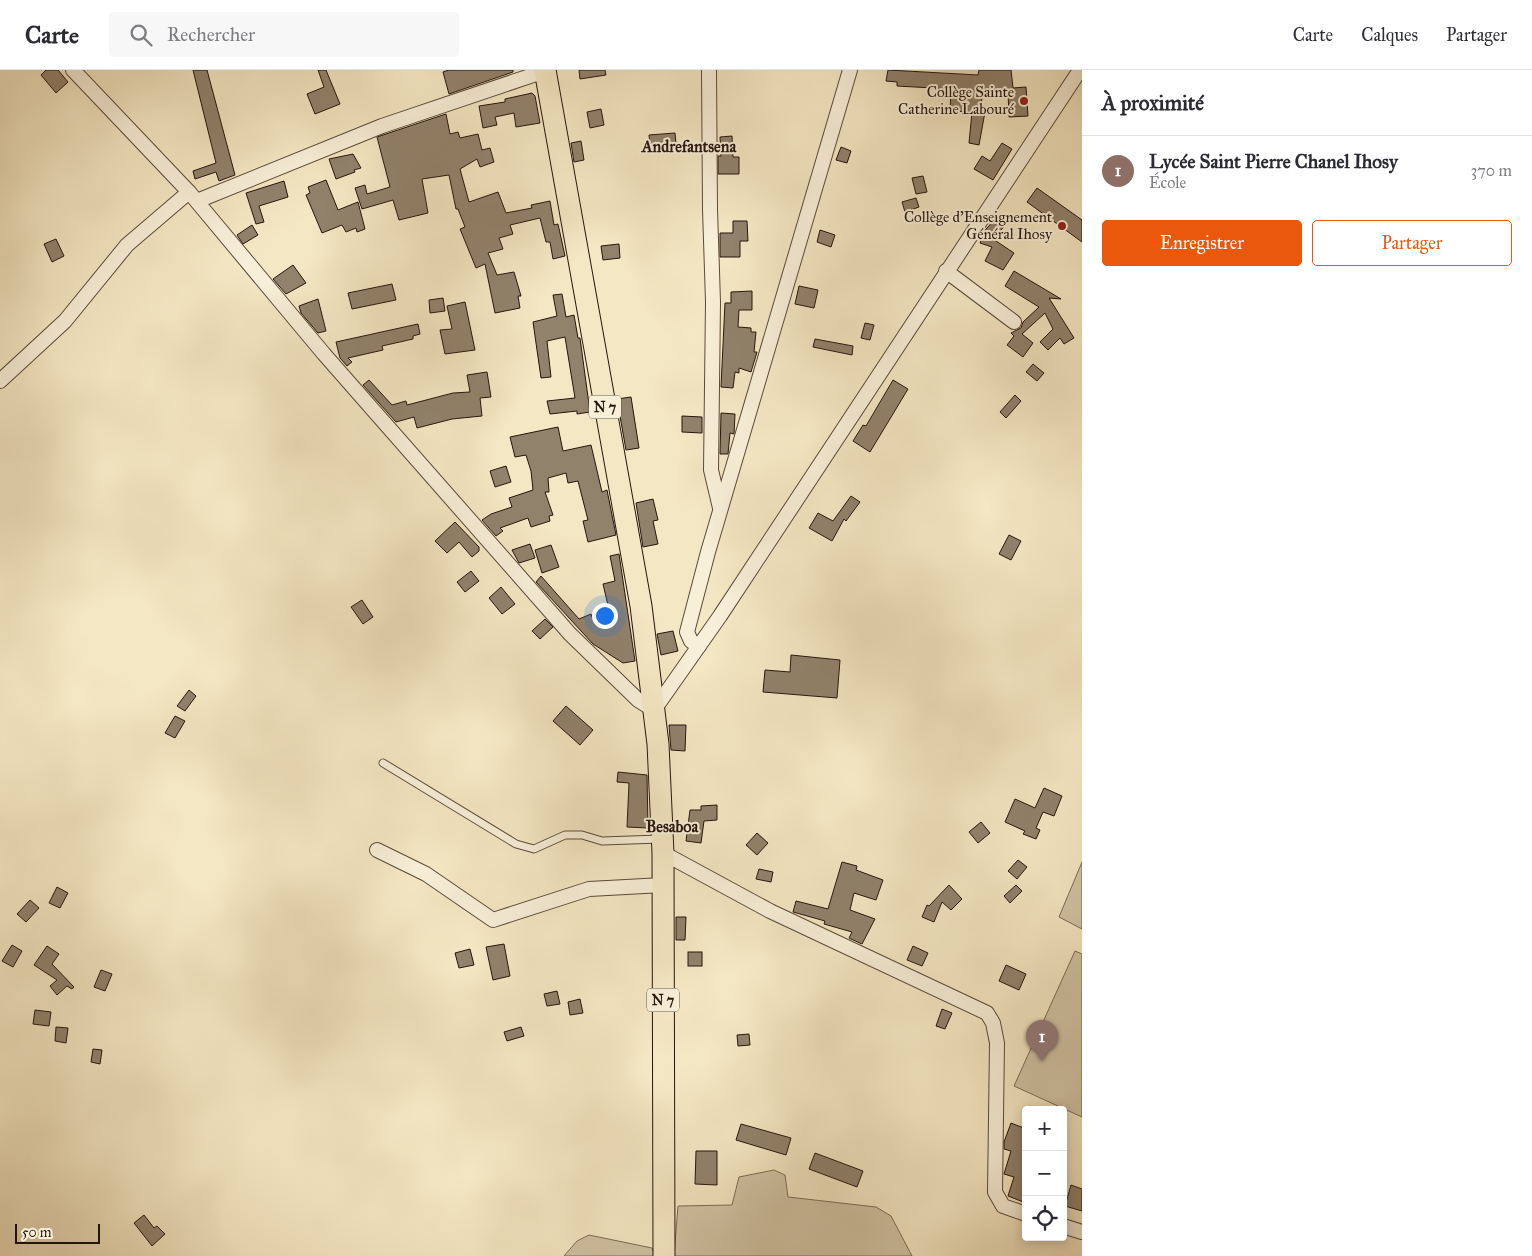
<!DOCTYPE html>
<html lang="fr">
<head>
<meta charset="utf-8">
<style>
	:root { --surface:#fff; --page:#f7f7f7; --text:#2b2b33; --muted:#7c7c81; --line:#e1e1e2; --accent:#ea580c }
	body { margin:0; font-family:"IM FELL Great Primer",serif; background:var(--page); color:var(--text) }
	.controls { position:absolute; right:15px; bottom:15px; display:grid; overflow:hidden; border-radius:5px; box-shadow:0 2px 12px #0003 }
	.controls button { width:45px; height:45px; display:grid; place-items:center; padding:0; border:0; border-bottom:1px solid var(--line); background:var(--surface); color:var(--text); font:25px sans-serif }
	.scale { position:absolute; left:15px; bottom:12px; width:85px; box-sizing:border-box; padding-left:5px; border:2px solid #26150d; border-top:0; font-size:14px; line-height:18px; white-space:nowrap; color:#26150d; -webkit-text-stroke:4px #f8efd8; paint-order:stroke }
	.you { position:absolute; left:604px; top:545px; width:18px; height:18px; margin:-12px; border:4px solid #fff; border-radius:50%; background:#1a73e8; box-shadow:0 0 0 8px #1a73e833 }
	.badge { display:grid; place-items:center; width:32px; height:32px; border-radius:50%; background:var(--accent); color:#fff; font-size:16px; font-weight:700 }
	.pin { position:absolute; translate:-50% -41px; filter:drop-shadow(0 1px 2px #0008) }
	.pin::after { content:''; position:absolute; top:26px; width:18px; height:15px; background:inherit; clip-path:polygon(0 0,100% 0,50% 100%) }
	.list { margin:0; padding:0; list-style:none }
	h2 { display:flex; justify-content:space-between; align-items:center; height:65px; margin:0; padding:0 20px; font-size:21px }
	h2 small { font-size:16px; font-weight:400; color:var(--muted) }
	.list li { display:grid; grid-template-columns:32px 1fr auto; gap:15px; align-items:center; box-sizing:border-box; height:70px; padding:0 20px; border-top:1px solid var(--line) }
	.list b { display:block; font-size:19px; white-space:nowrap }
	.list p { margin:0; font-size:16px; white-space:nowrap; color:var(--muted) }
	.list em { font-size:16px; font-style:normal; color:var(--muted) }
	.actions { display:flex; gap:10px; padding:15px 20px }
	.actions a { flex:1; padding:11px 0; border:1px solid var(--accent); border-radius:5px; text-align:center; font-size:18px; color:var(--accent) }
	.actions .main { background:var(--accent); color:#fff }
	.icon { flex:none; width:28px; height:28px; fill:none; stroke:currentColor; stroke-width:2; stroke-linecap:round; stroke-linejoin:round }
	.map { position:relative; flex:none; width:1082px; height:1186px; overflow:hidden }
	header { display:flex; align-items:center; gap:30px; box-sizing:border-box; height:70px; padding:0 25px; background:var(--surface); border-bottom:1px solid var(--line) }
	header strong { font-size:24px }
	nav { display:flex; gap:28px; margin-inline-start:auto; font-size:18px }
	.search { width:350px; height:45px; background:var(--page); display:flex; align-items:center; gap:12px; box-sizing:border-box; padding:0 18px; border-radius:5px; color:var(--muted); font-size:19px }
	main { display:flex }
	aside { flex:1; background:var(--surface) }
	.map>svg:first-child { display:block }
	.green { fill:#d1c3a4; stroke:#7c6c58 }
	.building { fill:#91826c; stroke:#26150d }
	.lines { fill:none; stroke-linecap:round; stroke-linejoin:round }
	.lane-casing { stroke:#5a4a3a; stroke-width:9 }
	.street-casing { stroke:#5a4a3a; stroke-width:16 }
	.primary-casing { stroke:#26150d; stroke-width:23 }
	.lane { stroke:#f8efd8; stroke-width:7 }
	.street { stroke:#f8efd8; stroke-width:14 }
	.primary { stroke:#f4e7c3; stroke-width:21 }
	.poi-dot { fill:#8f2418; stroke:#f8efd8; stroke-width:2 }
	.labels { text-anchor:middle; stroke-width:4; stroke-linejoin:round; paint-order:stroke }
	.shield { fill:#f8efd8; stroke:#65564a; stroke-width:1 }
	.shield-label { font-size:14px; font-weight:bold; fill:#26150d }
	.poi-label { font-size:15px; fill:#26150d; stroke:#f8efd8; text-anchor:end }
	.neighbourhood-label { font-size:16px; font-weight:bold; fill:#26150d; stroke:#f8efd8 }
</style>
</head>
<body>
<header>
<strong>Carte</strong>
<div class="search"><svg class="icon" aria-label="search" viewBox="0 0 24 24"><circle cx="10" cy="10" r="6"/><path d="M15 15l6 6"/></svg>Rechercher</div>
<nav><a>Carte</a><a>Calques</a><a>Partager</a></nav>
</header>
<main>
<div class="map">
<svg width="1082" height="1186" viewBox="0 0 1082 1186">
	<rect width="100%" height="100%" fill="#f4e7c3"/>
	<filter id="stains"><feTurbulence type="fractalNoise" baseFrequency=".004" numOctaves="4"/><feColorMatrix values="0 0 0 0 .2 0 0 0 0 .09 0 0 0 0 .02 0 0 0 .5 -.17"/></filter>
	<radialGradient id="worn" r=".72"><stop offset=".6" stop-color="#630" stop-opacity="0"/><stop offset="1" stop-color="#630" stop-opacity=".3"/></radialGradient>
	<g class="green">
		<path d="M1082,792V859L1059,847Z"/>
		<path d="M1075,881L1082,884V1047L1014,1016Z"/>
		<path d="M774,1100L785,1105L788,1127L876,1137L891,1146L912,1186H674L678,1136L732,1135L739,1107Z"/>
		<path d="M589,1165L652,1178L655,1186H564L577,1171Z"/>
	</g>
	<g class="building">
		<path d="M46,0H58L68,12L56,23L41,5Z"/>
		<path d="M193,0H207L235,105L219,111L216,102L195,109L193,101L216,93Z"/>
		<path d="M318,0H326L340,34L315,44L307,24L324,17Z"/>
		<path d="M449,0H513V2L449,24L443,2Z"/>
		<path d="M579,0H605L606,5L580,9Z"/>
		<path d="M888,0L978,5L979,0H1011L1013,18L1026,17L1028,46L1009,47L1008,22L982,24L981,42H985L979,75L969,73L972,42L950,41L951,19L897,16V12L886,11Z"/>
		<path d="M532,23L535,26L540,53L516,57L514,43L495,47L497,55L483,58L479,36L505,32V29Z"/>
		<path d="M601,39L604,55L590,58L587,42Z"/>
		<path d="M446,44L450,64L458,62L460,68L478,64L482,80L490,78L494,92L480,97L477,89L460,99L469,132L498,122L506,143L532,138L531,135L550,131L554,155L558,154L565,186L553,189L550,172H546L540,148L510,155L513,164L499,168L503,179L488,183L497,205L514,202L521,226H518L520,238L495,243L485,194L476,198L460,159L465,157L458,139H456L449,105L422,109L428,143L399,150L393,130L362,139L355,118L365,115L367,124L390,117L377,67Z"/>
		<path d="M675,63L676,74L650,76L649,65Z"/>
		<path d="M732,66L733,87H739V104H718V86H721L720,67Z"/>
		<path d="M581,71L584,90L574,92L571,73Z"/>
		<path d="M1002,73L1012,79L993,110L974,99L982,86L990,91Z"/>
		<path d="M841,77L851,81L847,93L836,90Z"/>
		<path d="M353,84L361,98L354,100L355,102L336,109L329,89Z"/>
		<path d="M923,106L927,122L916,124L912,108Z"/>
		<path d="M326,110L338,140L358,132L365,159L357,162L356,158L346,162L342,155L322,163L306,125L310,123L308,117Z"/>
		<path d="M284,111L288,127L259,136L264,152L256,154L246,123Z"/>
		<path d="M1037,118L1082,150V172L1027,132Z"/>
		<path d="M916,128L919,137L905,142L902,132Z"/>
		<path d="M1000,144L1008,152L993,169L1014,183L1003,200L985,191L992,177L980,173L985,160Z"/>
		<path d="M733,151H747L748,171H740V187H720V163H733Z"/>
		<path d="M252,155L258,165L243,174L237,165Z"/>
		<path d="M820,160L835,165L831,177L817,172Z"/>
		<path d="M56,169L64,186L52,192L44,174Z"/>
		<path d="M619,174L620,188L603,190L601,176Z"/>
		<path d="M293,195L306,213L286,224L273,209Z"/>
		<path d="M1014,201L1061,229L1049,228L1074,268L1064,274L1060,268L1048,280L1040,272L1053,259L1045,243L1022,264L1033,273L1023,287L1007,275L1014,266L1011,263L1021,258L1023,252L1039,237L1005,216Z"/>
		<path d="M392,214L396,230L352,239L348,223Z"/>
		<path d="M799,216L818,220L814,238L795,234Z"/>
		<path d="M752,221V240H739L738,257L751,258V262H756L754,282H757L751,302L739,298V303L735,302L733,318L721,317L725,233H731V222Z"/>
		<path d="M562,224L566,247L574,245L578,268H580L590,342L577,344V341L550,344L547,331L575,328L565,267L547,271L551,307L541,308L533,252L557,246L553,225Z"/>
		<path d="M443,228L445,241L430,243L429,230Z"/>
		<path d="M318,229L326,261L318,263L301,243L299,236Z"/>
		<path d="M465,232L475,280L445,284L440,260L452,259L447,236Z"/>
		<path d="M865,253L874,255L870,270L861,268Z"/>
		<path d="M418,254L420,264L413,266V269L382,276L383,280L348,288L352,292L347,296L340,288L336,272Z"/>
		<path d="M815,269L853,276L852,285L813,277Z"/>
		<path d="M1033,294L1044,303L1037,311L1026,302Z"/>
		<path d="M487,302L491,327L480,328L482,346L452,349L417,358L414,347L396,352L363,315L369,310L392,335L406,331L407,335L453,323L470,322L467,305Z"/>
		<path d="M893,310L908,319L870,382L853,371L863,355L866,356Z"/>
		<path d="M1015,325L1021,331L1006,348L1000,342Z"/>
		<path d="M631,327L639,378L626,380L617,329Z"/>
		<path d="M721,343L735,344L734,364L730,363L728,384H720Z"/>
		<path d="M682,346L702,347V363L682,362Z"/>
		<path d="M558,357L563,381L591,375L602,422L607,420L616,465L588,472L583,451L588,450L578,411L568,413L566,403L548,408L549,422H545L553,445L549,446L550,451L531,457L528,448L500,458L503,461L496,466L482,450L491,444L512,437L509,428L533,420L531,401L526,385L515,387L510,367Z"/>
		<path d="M506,396L511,412L495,417L490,401Z"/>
		<path d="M851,426L860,432L846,451L844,449L832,471L809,458L818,443L833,451Z"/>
		<path d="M653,429L658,450L653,451L658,474L643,477L636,433Z"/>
		<path d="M455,452L479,477V481L472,487L459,472L447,483L435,471Z"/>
		<path d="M1009,465L1021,471L1011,490L999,484Z"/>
		<path d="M530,474L535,488L519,493L512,480Z"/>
		<path d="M551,475L559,497L542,503L535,480Z"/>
		<path d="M619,484L635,591L623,593L593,574L536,512L541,506L579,549L591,544L592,547L610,544L603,514L615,511L610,486Z"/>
		<path d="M471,501L479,511L465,522L457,512Z"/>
		<path d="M501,517L515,534L502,544L489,528Z"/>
		<path d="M362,530L373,547L363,554L351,537Z"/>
		<path d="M545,549L553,557L540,569L532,561Z"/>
		<path d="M673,561L678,581L661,585L657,564Z"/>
		<path d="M791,585L840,590L837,628L763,622L765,600L790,602Z"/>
		<path d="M189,620L196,626L185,641L177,636Z"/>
		<path d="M566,636L593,660L580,675L553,651Z"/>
		<path d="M175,646L185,651L175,668L165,663Z"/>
		<path d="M669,655H686L685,681L671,680Z"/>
		<path d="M618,702L647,705L648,758L627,757L629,713L617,712Z"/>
		<path d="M1044,718L1062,726L1054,746L1043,742L1036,758L1040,760L1036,769L1023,764L1025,761L1005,752L1015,729L1035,738Z"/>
		<path d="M717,735V750L704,751L701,773L686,771L690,740H701V736Z"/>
		<path d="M981,752L990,763L978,773L969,762Z"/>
		<path d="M757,763L768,773L757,785L746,775Z"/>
		<path d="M1018,790L1027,797L1017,809L1008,801Z"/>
		<path d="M842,792L857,796L856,800L883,810L876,830L854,823L850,840L875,849L862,874L849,868L852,862L824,854L825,851L793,842L796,831L828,839Z"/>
		<path d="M759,799L773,802L771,812L756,809Z"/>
		<path d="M949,815L962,829L951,840L942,832L934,852L922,847L927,835L929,836Z"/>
		<path d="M1016,815L1022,821L1010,833L1004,826Z"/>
		<path d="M57,817L68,823L60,838L49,833Z"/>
		<path d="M30,830L39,838L26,852L17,844Z"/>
		<path d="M676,847H686L685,870H676Z"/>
		<path d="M504,874L510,906L493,910L486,877Z"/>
		<path d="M12,875L22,881L13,897L2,891Z"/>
		<path d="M47,876L59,884L52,894L74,917L72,919L67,916L57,925L50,916L57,910L34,895Z"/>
		<path d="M913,876L928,883L922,896L907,890Z"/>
		<path d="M470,879L474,895L459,898L455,883Z"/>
		<rect x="688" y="882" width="14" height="14"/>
		<path d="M1006,895L1026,904L1019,920L999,911Z"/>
		<path d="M101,900L112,904L105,921L94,917Z"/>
		<path d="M557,921L560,934L547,936L544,924Z"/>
		<path d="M580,929L583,943L570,945L568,932Z"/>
		<path d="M942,939L952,943L945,959L936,956Z"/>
		<path d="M35,940L51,942L49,956L33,954Z"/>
		<path d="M56,957L68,958L66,973L55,971Z"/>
		<path d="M521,957L524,966L507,971L504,962Z"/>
		<path d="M749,964L750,975L738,976L737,965Z"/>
		<path d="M93,979L102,980L100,994L91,992Z"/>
		<path d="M1011,1053L1026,1059V1133L1008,1126L1014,1107L1004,1104L1011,1081L1004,1079V1072Z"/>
		<path d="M741,1054L791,1068L786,1085L736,1070Z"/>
		<path d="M696,1081H717V1115L695,1114Z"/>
		<path d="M815,1083L863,1101L857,1117L809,1099Z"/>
		<path d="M1071,1115L1082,1119V1141L1065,1136Z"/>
		<path d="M144,1145L154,1158L157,1156L165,1164L152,1176L134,1153Z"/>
	</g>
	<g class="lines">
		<g class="lane-casing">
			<path id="lane" d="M383,693L516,774L534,779L565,765H582L602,771L660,769"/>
		</g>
		<g class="street-casing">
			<g id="street">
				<path d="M73,0L189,122L324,284L570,564L638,630L654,640L720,546L1080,0"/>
				<path d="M709,0L710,139L713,232L711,400L720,438"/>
				<path d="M197,131L382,56L545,1"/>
				<path d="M946,201L1014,252"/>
				<path d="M0,311L65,251L127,175L189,122"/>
				<path d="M699,576L691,571L687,562L708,482L850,0"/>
				<path d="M377,780L426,804L493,850L589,819L663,815"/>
				<path d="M663,783L770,841L987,943L993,953L997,973L995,1122L1003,1136L1026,1144"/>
				<path d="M1063,1156L1082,1162"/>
			</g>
		</g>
		<g class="primary-casing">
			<path id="primary" d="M545,0L641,536L658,674L663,783L664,1186"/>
		</g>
		<use href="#lane" class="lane"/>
		<use href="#street" class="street"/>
		<use href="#primary" class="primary"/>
	</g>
	<g class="poi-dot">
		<circle cx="1024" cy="31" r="5"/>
		<circle cx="1062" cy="156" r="5"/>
	</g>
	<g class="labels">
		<g class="shield">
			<rect x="589" y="325.5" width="32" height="23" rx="4"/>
			<rect x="647" y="918.5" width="32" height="23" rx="4"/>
		</g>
		<g class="shield-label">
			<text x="605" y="342">N 7</text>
			<text x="663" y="935">N 7</text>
		</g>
		<g class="poi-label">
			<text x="1014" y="27">Collège Sainte<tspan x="1014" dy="17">Catherine Labouré</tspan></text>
			<text x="1052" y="152">Collège d'Enseignement<tspan x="1052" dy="17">Général Ihosy</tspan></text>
		</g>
		<g class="neighbourhood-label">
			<text x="689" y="82">Andrefantsena</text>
			<text x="672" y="762">Besaboa</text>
		</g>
	</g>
	<rect width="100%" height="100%" filter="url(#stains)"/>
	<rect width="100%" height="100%" fill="url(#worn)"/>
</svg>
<div class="controls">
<button>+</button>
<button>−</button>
<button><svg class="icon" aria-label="locate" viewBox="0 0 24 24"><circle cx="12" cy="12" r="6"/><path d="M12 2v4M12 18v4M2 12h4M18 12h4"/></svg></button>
</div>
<div class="scale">50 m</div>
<div class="you"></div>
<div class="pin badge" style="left:1042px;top:991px;background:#8d6e63">1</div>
</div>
<aside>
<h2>À proximité<small></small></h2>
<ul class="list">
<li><span class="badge" style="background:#8d6e63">1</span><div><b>Lycée Saint Pierre Chanel Ihosy</b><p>École</p></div><em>370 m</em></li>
</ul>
<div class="actions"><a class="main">Enregistrer</a><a>Partager</a></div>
</aside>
</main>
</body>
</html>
